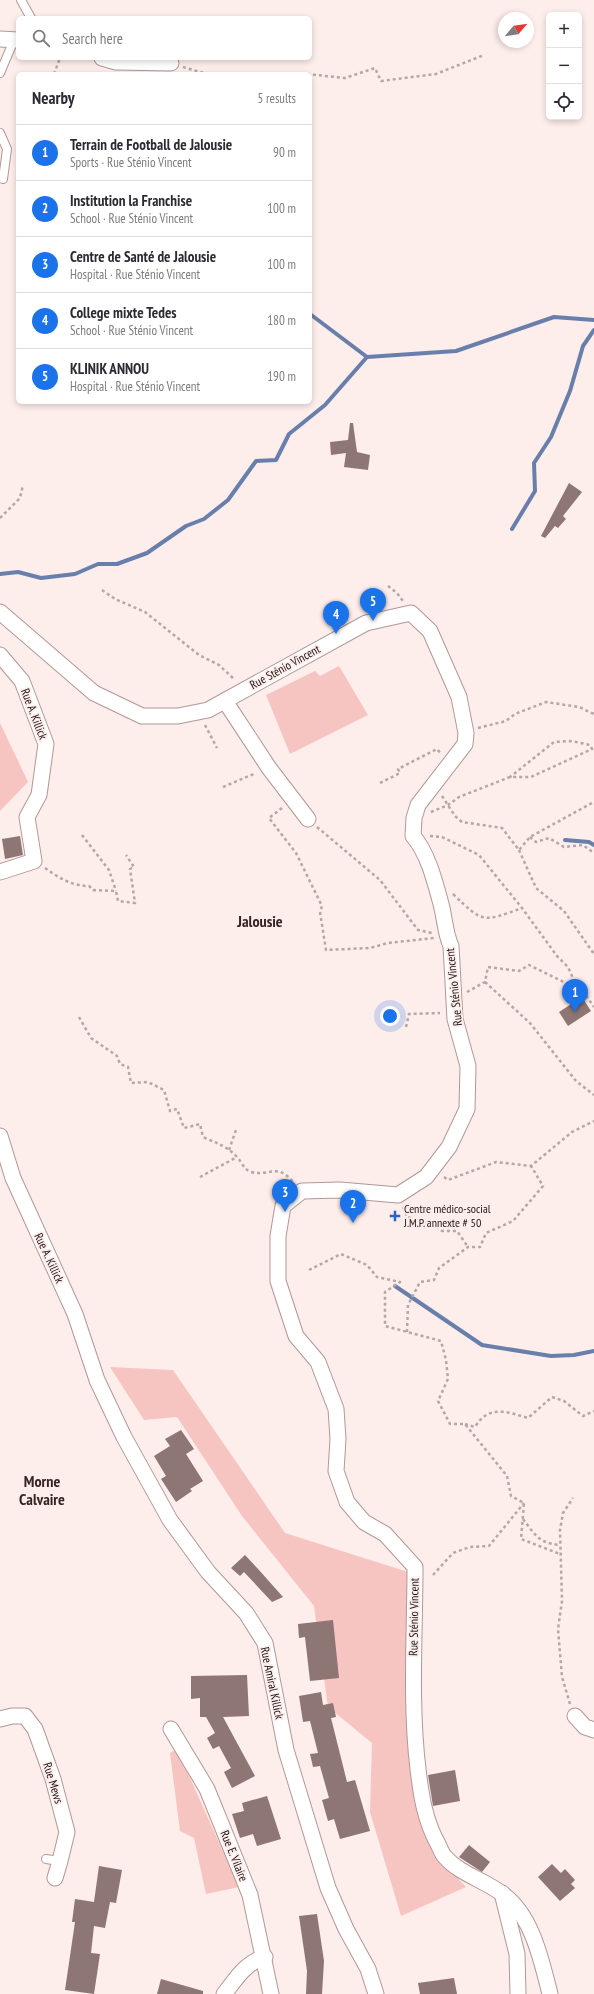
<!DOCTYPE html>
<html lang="en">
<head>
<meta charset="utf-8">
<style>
	:root { --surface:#fff; --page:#f2f2f3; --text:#2b2b33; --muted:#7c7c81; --line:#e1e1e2; --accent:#1a73e8 }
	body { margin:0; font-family:"PT Sans Narrow",sans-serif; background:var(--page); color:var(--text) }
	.controls { position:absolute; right:12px; top:12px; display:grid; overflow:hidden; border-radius:6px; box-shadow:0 2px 6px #0003 }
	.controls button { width:36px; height:36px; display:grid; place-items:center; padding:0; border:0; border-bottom:1px solid var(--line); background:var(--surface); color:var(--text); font:20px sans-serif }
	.compass { position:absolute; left:498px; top:12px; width:36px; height:36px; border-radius:50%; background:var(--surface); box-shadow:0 2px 6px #0003; rotate:61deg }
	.you { position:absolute; left:390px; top:1016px; width:14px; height:14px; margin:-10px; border:3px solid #fff; border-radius:50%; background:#1a73e8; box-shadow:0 0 0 6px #1a73e833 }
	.badge { display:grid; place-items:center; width:26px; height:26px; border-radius:50%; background:var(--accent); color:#fff; font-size:13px; font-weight:700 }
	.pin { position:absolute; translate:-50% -33px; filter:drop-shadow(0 1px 2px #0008) }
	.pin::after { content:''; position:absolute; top:21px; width:14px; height:12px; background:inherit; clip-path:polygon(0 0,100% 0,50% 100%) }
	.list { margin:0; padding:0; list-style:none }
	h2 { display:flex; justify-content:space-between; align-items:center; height:52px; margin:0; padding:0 16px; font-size:17px }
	h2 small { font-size:13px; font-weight:400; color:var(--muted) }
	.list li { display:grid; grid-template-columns:26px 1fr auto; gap:12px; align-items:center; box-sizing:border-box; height:56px; padding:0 16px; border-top:1px solid var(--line) }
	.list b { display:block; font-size:15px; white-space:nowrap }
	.list p { margin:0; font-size:13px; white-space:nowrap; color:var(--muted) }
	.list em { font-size:13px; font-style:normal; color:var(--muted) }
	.icon { flex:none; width:22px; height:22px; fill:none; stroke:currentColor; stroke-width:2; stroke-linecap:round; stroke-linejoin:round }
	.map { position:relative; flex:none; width:594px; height:1994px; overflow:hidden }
	.search { position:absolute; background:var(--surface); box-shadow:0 2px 6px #0003; left:16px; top:16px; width:296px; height:44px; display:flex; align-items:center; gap:10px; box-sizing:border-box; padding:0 14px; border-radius:6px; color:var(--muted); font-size:15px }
	.panel { position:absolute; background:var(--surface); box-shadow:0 2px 6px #0003; left:16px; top:72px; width:296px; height:332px; border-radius:6px }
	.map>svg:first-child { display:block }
	.green { fill:#f7c5c1 }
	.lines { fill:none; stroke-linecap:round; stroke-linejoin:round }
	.stream { stroke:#697fab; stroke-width:4 }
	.building { fill:#8d7674 }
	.lane-casing { stroke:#b19896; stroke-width:10 }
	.street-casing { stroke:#b19896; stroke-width:17 }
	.path { stroke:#b4a7a5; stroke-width:2.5; stroke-dasharray:3 3; stroke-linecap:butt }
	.lane { stroke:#fff; stroke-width:8 }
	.street { stroke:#fff; stroke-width:15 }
	.poi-dot { fill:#2a62cf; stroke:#fdedeb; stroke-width:1.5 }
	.labels { text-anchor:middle; stroke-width:3.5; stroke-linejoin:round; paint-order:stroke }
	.street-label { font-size:12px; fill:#1d1514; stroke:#fdedeb }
	.poi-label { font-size:12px; fill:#1d1514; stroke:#fdedeb; text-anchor:start }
	.district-label { font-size:16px; font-weight:bold; fill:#362422; stroke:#fdedeb }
</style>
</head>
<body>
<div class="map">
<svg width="594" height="1994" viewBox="0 0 594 1994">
	<rect width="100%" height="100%" fill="#fdedeb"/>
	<g class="green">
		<path d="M339,666L368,715L290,754L266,695L315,671L320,676Z"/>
		<path d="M0,723L28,782L0,811Z"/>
		<path d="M110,1367L173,1370L285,1533L408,1572L414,1788L444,1864L466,1887L401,1916L370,1812L372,1743L328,1707L314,1606L242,1516L177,1417L144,1420Z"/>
		<path d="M177,1749L239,1887L206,1894L194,1838L180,1831L170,1753Z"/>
	</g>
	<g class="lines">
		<g class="stream">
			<path d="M310,314L367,357"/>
			<path d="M512,529L535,491L534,463L551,437L570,391L583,346L594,330"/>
			<path d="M0,574L18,572L41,578L75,574L98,564H117L147,553L186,526L204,519L228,500L256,461L276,460L289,434L325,405L367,357L456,351L554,317L594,320"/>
			<path d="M565,840L589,842L594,845"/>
			<path d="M395,1286L482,1345L551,1356L574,1355L594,1351"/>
		</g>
	</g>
	<g class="building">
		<path d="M350,423H353L357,452L370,455L368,470L344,467L346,453L331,455L330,442L348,440Z"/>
		<path d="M569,483L582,492L563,516L566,519L558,528L555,526L545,538L541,536Z"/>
		<path d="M20,836L23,855L5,859L2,839Z"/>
		<path d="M582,997L591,1011L568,1026L559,1012Z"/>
		<path d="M181,1430L194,1449L186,1454L203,1481L190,1489L192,1491L176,1502L161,1479L166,1476L154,1456L170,1446L165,1439Z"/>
		<path d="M245,1555L259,1570L283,1597L272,1602L244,1572L240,1576L231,1568Z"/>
		<path d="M333,1620L339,1678L310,1681L305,1637L299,1638L298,1624Z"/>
		<path d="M247,1675L249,1716L223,1717L255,1776L232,1788L224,1772L231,1768L219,1746L213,1749L207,1738L215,1733L206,1717H200V1698L191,1699V1676Z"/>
		<path d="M321,1692L323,1705L333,1703L336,1717L331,1718L347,1782L355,1780L370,1831L340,1839L334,1819L328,1821L322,1800L329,1798L320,1766L313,1767L310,1754L318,1753L310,1721L303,1722L299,1696Z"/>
		<path d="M455,1770L460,1801L433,1806L428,1775Z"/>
		<path d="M267,1796L281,1839L257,1846L253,1834L240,1838L232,1814L244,1811L242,1803Z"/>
		<path d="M469,1845L490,1862L482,1872L459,1857Z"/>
		<path d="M552,1864L561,1873L565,1869L575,1880L571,1884L575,1888L560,1901L538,1877Z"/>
		<path d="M99,1866L122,1870L116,1903L110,1902L105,1928L94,1926L91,1953L100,1954L94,1994L65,1990L75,1922H72L75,1899L94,1902Z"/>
		<path d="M317,1914L324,1961L322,1994H306L307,1971L299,1916Z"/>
		<path d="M454,1978L457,1994H420L418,1983Z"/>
		<path d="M161,1979L203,1991V1994H157Z"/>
	</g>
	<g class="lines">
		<g class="lane-casing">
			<g id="lane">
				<path d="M21,0L31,18"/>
				<path d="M0,73L14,40"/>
				<path d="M0,133L7,149L3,179"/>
				<path d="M46,1859L60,1861"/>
			</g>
		</g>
		<g class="street-casing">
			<g id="street">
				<path d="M0,39L18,40"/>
				<path d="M102,58L116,62L171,63"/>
				<path d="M0,612L94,693L142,716H178L208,710L366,623L411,613L430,631L459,697L466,733L465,744L418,805L414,818L413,836C428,853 435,882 441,904C445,919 445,933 451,946L455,1019L468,1066L467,1109L449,1147L426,1177L398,1195L340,1190L302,1191L283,1206L278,1236V1281L296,1336L318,1362L336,1409L338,1439L336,1471L347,1502L364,1522L385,1534L415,1567C415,1634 410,1702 418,1769C421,1795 425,1821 438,1844C440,1848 442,1854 445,1857C460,1874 484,1880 501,1893C532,1914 541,1959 550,1994"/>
				<path d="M0,655L22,681L46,744L39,795L27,817L34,861L0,872"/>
				<path d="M225,701L269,768L308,819"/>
				<path d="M0,1136L13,1178L75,1314L97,1380L124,1437L170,1520L208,1572L246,1613L265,1643L286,1750L328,1888L346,1929L368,1969L376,1994"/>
				<path d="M575,1716L585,1727L594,1730"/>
				<path d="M0,1719L12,1716H25L35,1729L53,1779L67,1832L60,1861L55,1878"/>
				<path d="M171,1729L207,1789L250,1895L271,1994"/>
				<path d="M502,1893L517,1954L518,1994"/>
				<path d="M224,1994C236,1979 246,1962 265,1957"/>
			</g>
		</g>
		<g class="path">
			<path d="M183,67L207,74"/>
			<path d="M54,74L60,58"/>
			<path d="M307,74L345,78L375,68L381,81L436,74L484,55"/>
			<path d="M0,518L20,498L23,485"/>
			<path d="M388,586L397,593L403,601"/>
			<path d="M102,590L115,599L145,612L199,655L219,665L235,680"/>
			<path d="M205,725L217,748"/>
			<path d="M478,728L506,721L515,714L546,702L579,707L594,714"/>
			<path d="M380,783L400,773L398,769L437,749L441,754"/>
			<path d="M223,787L256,773"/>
			<path d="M442,796L455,816L462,822L502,828L519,850L530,837L592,803H594"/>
			<path d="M282,808L269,818L296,853L322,906L320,912L326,950L370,948L388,943L434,938"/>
			<path d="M431,812L448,805L459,797L510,777H531L592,749L590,745L572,741L554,742L510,777"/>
			<path d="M317,827L380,880L418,930L432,933"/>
			<path d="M82,835L109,870L116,891"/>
			<path d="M430,836L442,837L479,855L522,908L557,956L568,967L578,989"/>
			<path d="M530,837L536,842L549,838L564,847L583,845L594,853"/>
			<path d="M519,850L536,888L564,911L594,954"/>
			<path d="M45,868C59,878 72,886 89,886L93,890L116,891L118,901L135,903L130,869L134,867L126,855"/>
			<path d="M453,894C484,924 483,922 522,908"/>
			<path d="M485,982L530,1023L576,1081L594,1095"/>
			<path d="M467,992L485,982L488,967L519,971L529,965L578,989L585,994L594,1007"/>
			<path d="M79,1017L91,1038L117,1056L120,1064L128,1067L131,1083L148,1082L164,1090L170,1111L177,1109L184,1128L200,1124L203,1137C216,1143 227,1146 237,1157C242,1162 244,1170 251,1172C269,1177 277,1162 293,1182"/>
			<path d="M406,1027L409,1014L440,1013"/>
			<path d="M229,1150L236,1130"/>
			<path d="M200,1177L237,1157"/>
			<path d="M444,1177L448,1180L496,1162L531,1166L572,1132L594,1121"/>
			<path d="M403,1207L407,1217L433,1224L442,1231H457L468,1247"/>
			<path d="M309,1270L341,1254L367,1265L377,1277L400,1282L385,1292V1326L441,1341L446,1360L448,1379L438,1401L450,1424H465L507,1476L511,1496L524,1503L521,1539L560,1554"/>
			<path d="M407,1332L408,1305L420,1282L434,1280L439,1268L468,1247H480L486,1233L513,1221L543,1186L531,1166"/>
			<path d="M465,1424L475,1427C489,1404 507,1412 528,1418L552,1397L564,1401L583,1416L594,1411"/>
			<path d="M523,1519C536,1536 539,1543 560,1545"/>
			<path d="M433,1575L453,1553L470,1547L489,1546L524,1503"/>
			<path d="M570,1704L562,1677L558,1629L562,1601L560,1530L563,1513L573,1498"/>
		</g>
		<use href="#lane" class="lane"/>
		<use href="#street" class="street"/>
	</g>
	<path class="poi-dot" d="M393 1210h4v4h4v4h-4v4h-4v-4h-4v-4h4z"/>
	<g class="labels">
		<g class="street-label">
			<text transform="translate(285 667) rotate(-29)" y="4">Rue Sténio Vincent</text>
			<text transform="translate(34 714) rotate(69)" y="4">Rue A. Killick</text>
			<text transform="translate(454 987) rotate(-96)" y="4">Rue Sténio Vincent</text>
			<text transform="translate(49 1258) rotate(65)" y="4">Rue A. Killick</text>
			<text transform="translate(414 1617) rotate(-89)" y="4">Rue Sténio Vincent</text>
			<text transform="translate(272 1683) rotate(78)" y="4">Rue Amiral Killick</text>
			<text transform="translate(53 1783) rotate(73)" y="4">Rue Mews</text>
			<text transform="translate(234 1856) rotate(68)" y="4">Rue E. Vilaire</text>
		</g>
		<g class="poi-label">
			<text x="404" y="1213">Centre médico-social<tspan x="404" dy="14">J.M.P. annexte # 50</tspan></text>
		</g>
		<g class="district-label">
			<text x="260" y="927">Jalousie</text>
			<text x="42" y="1487">Morne<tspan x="42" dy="18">Calvaire</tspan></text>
		</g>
	</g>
</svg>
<div class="controls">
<button>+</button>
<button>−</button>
<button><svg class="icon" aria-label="locate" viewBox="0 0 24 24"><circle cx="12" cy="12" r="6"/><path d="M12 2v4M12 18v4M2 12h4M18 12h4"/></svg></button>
</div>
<svg class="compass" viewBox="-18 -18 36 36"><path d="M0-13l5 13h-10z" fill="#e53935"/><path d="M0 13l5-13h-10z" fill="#7c7c81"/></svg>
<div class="you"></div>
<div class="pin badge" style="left:575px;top:1012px">1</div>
<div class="pin badge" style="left:353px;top:1223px">2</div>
<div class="pin badge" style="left:285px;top:1212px">3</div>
<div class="pin badge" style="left:336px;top:634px">4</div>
<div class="pin badge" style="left:373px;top:621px">5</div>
<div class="search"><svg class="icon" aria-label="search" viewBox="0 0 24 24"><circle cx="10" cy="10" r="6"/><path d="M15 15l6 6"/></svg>Search here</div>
<section class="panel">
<h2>Nearby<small>5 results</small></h2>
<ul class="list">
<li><span class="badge">1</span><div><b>Terrain de Football de Jalousie</b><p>Sports · Rue Sténio Vincent</p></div><em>90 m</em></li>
<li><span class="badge">2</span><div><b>Institution la Franchise</b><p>School · Rue Sténio Vincent</p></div><em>100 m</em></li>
<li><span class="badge">3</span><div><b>Centre de Santé de Jalousie</b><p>Hospital · Rue Sténio Vincent</p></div><em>100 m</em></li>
<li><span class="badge">4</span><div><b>College mixte Tedes</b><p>School · Rue Sténio Vincent</p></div><em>180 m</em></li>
<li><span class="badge">5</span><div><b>KLINIK ANNOU</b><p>Hospital · Rue Sténio Vincent</p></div><em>190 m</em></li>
</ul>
</section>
</div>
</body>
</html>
